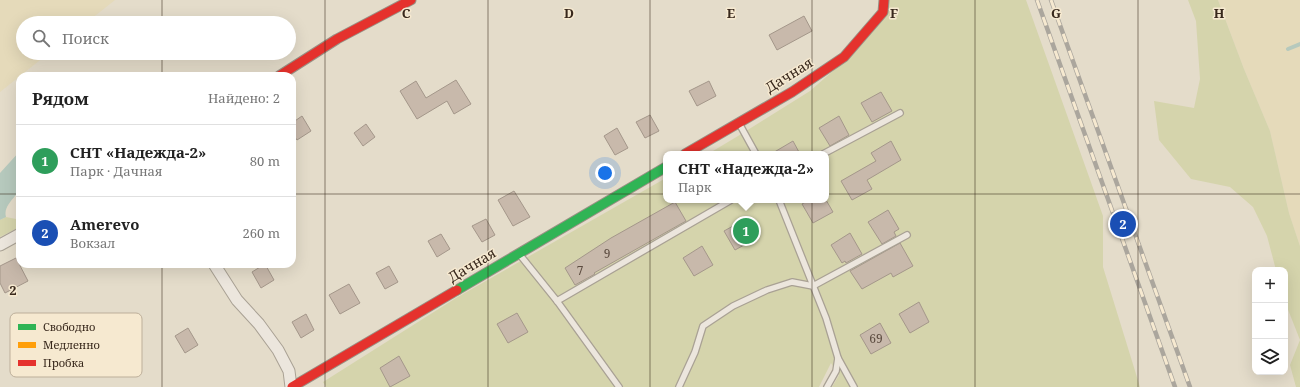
<!DOCTYPE html>
<html lang="ru">
<head>
<meta charset="utf-8">
<style>
	:root { --surface:#fff; --page:#f2f2f2; --text:#222; --muted:#767676; --line:#e0e0e0; --accent:#0b8043 }
	body { margin:0; font-family:"Noto Serif",serif; background:var(--page); color:var(--text) }
	.controls { position:absolute; right:12px; bottom:12px; display:grid; overflow:hidden; border-radius:8px; box-shadow:0 4px 16px #0002 }
	.controls button { width:36px; height:36px; display:grid; place-items:center; padding:0; border:0; border-bottom:1px solid var(--line); background:var(--surface); color:var(--text); font:20px sans-serif }
	.you { position:absolute; left:605px; top:173px; width:14px; height:14px; margin:-10px; border:3px solid #fff; border-radius:50%; background:#1a73e8; box-shadow:0 0 0 6px #1a73e833 }
	.badge { display:grid; place-items:center; width:26px; height:26px; border-radius:50%; background:var(--accent); color:#fff; font-size:13px; font-weight:700 }
	.pin { position:absolute; translate:-50% -50%; border:2px solid #fff; box-shadow:0 1px 4px #0006 }
	.popup { position:absolute; left:663px; top:151px; width:166px; height:52px; box-sizing:border-box; display:grid; place-content:center; border-radius:8px; background:var(--surface); filter:drop-shadow(0 1px 3px #0005); font-size:13px; white-space:nowrap; color:var(--muted) }
	.popup b { font-size:15px; color:var(--text) }
	.popup::after { content:''; position:absolute; left:50%; top:100%; margin-left:-8px; border:8px solid transparent; border-top-color:var(--surface) }
	.list { margin:0; padding:0; list-style:none }
	h2 { display:flex; justify-content:space-between; align-items:center; height:52px; margin:0; padding:0 16px; font-size:17px }
	h2 small { font-size:13px; font-weight:400; color:var(--muted) }
	.list li { display:grid; grid-template-columns:26px 1fr auto; gap:12px; align-items:center; box-sizing:border-box; height:72px; padding:0 16px; border-top:1px solid var(--line) }
	.list b { display:block; font-size:15px; white-space:nowrap }
	.list p { margin:0; font-size:13px; white-space:nowrap; color:var(--muted) }
	.list em { font-size:13px; font-style:normal; color:var(--muted) }
	.icon { flex:none; width:22px; height:22px; fill:none; stroke:currentColor; stroke-width:2; stroke-linecap:round; stroke-linejoin:round }
	.map { position:relative; flex:none; width:1300px; height:387px; overflow:hidden }
	.search { position:absolute; background:var(--surface); box-shadow:0 4px 16px #0002; left:16px; top:16px; width:280px; height:44px; display:flex; align-items:center; gap:10px; box-sizing:border-box; padding:0 14px; border-radius:22px; color:var(--muted); font-size:15px }
	.panel { position:absolute; background:var(--surface); box-shadow:0 4px 16px #0002; left:16px; top:72px; width:280px; height:196px; border-radius:12px }
	.map>svg:first-child { display:block }
	.farmland { fill:#e5daba }
	.green { fill:#d5d4ac }
	.water { fill:#b6c9bd }
	.lines { fill:none; stroke-linecap:round; stroke-linejoin:round }
	.stream { stroke:#b6c9bd; stroke-width:4 }
	.building { fill:#c8b9ab; stroke:#a4978a }
	.lane-casing { stroke:#a9a194; stroke-width:8 }
	.street-casing { stroke:#a9a194; stroke-width:13 }
	.fast-casing { stroke:#999084; stroke-width:11 }
	.jam-casing { stroke:#999084; stroke-width:11 }
	.lane { stroke:#ece6dd; stroke-width:5.5 }
	.street { stroke:#ece6dd; stroke-width:11 }
	.fast { stroke:#30b455; stroke-width:9 }
	.jam { stroke:#e5322d; stroke-width:9 }
	.rail-casing { stroke:#aba69d; stroke-width:4.5 }
	.rail { stroke:#f6e9d0; stroke-width:3; stroke-dasharray:9; stroke-linecap:butt }
	.grid { fill:none; stroke:#38281c; stroke-width:1; stroke-opacity:0.55 }
	.labels { text-anchor:middle; stroke-width:3; stroke-linejoin:round; paint-order:stroke }
	.number-label { font-size:12px; fill:#5c4c40 }
	.street-label { font-size:14px; fill:#38281c; stroke:#f6e9d0 }
	.key { fill:#f6e9d0; stroke:#bdaf9a; stroke-width:1 }
	.key-label { font-size:11px; fill:#38281c }
	.grid-label { font-size:13px; text-anchor:middle; font-weight:bold; fill:#38281c; stroke:#f6e9d0; stroke-width:3; stroke-linejoin:round; paint-order:stroke }
</style>
</head>
<body>
<div class="map">
<svg width="1300" height="387" viewBox="0 0 1300 387">
	<rect width="100%" height="100%" fill="#e4dcca"/>
	<g class="farmland">
		<path d="M0,0H115L86,23H23V53H49L0,92Z"/>
		<path d="M1218,0H1300V246L1289,213L1270,131L1244,69Z"/>
	</g>
	<g class="green">
		<path d="M884,0H1026L1103,216V267L1140,387H832L839,375L831,363L819,387H326L323,382L456,298L666,178V200H826V154H708L738,136L810,91L857,50Z"/>
		<path d="M1188,0H1218L1244,69L1270,131L1289,213L1300,246V387H1296L1290,365L1300,340L1285,302V270H1276L1267,236L1253,207L1230,187L1191,179L1159,140L1154,101L1194,108L1200,79L1196,21Z"/>
		<path d="M6,217L16,219V229L0,237V220Z"/>
	</g>
	<path class="water" d="M20,151C20,160 22,179 20,187C17,198 3,204 6,217L0,220V173Z"/>
	<g class="lines">
		<path class="stream" d="M1288,49L1300,44"/>
	</g>
	<g class="building">
		<path d="M804,16L812,31L777,50L769,35Z"/>
		<path d="M456,80L471,104L454,114L447,101L417,119L400,91L416,81L426,98Z"/>
		<path d="M709,81L716,96L697,106L689,91Z"/>
		<path d="M881,92L892,111L872,122L861,103Z"/>
		<path d="M650,115L659,131L645,138L636,122Z"/>
		<path d="M302,116L311,131L297,140L292,133V123Z"/>
		<path d="M839,116L849,135L830,146L819,128Z"/>
		<path d="M366,124L375,137L363,146L354,133Z"/>
		<path d="M617,128L628,148L615,155L604,136Z"/>
		<path d="M793,141L800,154H771Z"/>
		<path d="M891,141L901,160L867,180L872,189L852,200L841,181L876,161L871,153Z"/>
		<path d="M514,191L530,217L513,226L498,200Z"/>
		<path d="M809,200H826L833,212L813,223L802,204Z"/>
		<path d="M675,202L686,221L594,273L595,274L575,285L565,268L611,238Z"/>
		<path d="M888,210L899,229L894,232L896,236L882,244L868,222Z"/>
		<path d="M486,219L495,235L482,242L472,226Z"/>
		<path d="M744,220L755,239L735,250L724,231Z"/>
		<path d="M850,233L862,254L846,263L845,261L842,263L831,245Z"/>
		<path d="M441,234L450,249L437,257L428,241Z"/>
		<path d="M900,243L913,266L893,277L891,273L862,289L850,271Z"/>
		<path d="M702,246L713,265L694,276L683,258Z"/>
		<path d="M16,258L28,281L5,293L0,283V266Z"/>
		<path d="M265,264L274,280L261,288L252,272Z"/>
		<path d="M389,266L398,282L385,289L376,273Z"/>
		<path d="M349,284L360,303L340,314L329,295Z"/>
		<path d="M919,302L929,322L910,333L899,314Z"/>
		<path d="M517,313L528,332L508,343L497,324Z"/>
		<path d="M306,314L314,330L301,338L292,322Z"/>
		<path d="M880,323L891,343L871,354L860,335Z"/>
		<path d="M188,328L198,345L185,353L175,336Z"/>
		<path d="M399,356L410,376L390,387L380,368Z"/>
	</g>
	<g class="lines">
		<g class="lane-casing">
			<g id="lane">
				<path d="M740,125L756,154"/>
				<path d="M823,154L900,113"/>
				<path d="M779,200L826,318L838,358L836,371L827,387"/>
				<path d="M520,255L557,301L619,387"/>
				<path d="M557,301L731,200"/>
				<path d="M838,358L854,387"/>
				<path d="M679,387L695,352L703,326L733,306L767,290L792,282L813,286L907,235"/>
			</g>
		</g>
		<g class="street-casing">
			<g id="street">
				<path d="M0,245L20,234"/>
				<path d="M214,264L237,300L259,324L278,350L289,371L291,387"/>
			</g>
		</g>
		<g class="fast-casing">
			<path id="fast" d="M457,290L666,167"/>
		</g>
		<g class="jam-casing">
			<g id="jam">
				<path d="M279,76L337,39L411,0"/>
				<path d="M685,154L792,92L844,57L883,12L884,0"/>
				<path d="M292,387L457,290"/>
			</g>
		</g>
		<use href="#lane" class="lane"/>
		<use href="#street" class="street"/>
		<use href="#fast" class="fast"/>
		<use href="#jam" class="jam"/>
		<g class="rail-casing">
			<g id="rail">
				<path d="M1037,0L1175,387"/>
				<path d="M1051,0L1190,387"/>
			</g>
		</g>
		<use href="#rail" class="rail"/>
	</g>
	<path class="grid" d="M162,0V23M325,0V387M488,0V387M650,0V387M812,0V387M975,0V387M1138,0V387M162,53V76M0,194H20M292,194H1300M162,264V387"/>
	<g class="labels">
		<g class="number-label">
			<text x="607" y="258">9</text>
			<text x="580" y="275">7</text>
			<text x="876" y="343">69</text>
		</g>
		<g class="street-label">
			<text transform="translate(789 75) rotate(-32)" y="5">Дачная</text>
			<text transform="translate(472 265) rotate(-31)" y="5">Дачная</text>
		</g>
	</g>
	<rect x="10" y="313" width="132" height="64" rx="6" class="key"/>
	<rect x="18" y="324" width="18" height="6" fill="#30b455"/>
	<rect x="18" y="342" width="18" height="6" fill="#ff9f0a"/>
	<rect x="18" y="360" width="18" height="6" fill="#e5322d"/>
	<g class="key-label">
		<text x="43" y="331">Свободно</text>
		<text x="43" y="349">Медленно</text>
		<text x="43" y="367">Пробка</text>
	</g>
	<g class="grid-label">
		<text x="406" y="18">C</text>
		<text x="569" y="18">D</text>
		<text x="731" y="18">E</text>
		<text x="894" y="18">F</text>
		<text x="1056" y="18">G</text>
		<text x="1219" y="18">H</text>
		<text x="13" y="295">2</text>
	</g>
</svg>
<div class="controls">
<button>+</button>
<button>−</button>
<button><svg class="icon" aria-label="layers" viewBox="0 0 24 24"><path d="M12 4l9 5-9 5-9-5zM3 14l9 5 9-5"/></svg></button>
</div>
<div class="you"></div>
<div class="pin badge" style="left:746px;top:231px;background:#2e9e5b">1</div>
<div class="popup"><b>СНТ «Надежда-2»</b>Парк</div>
<div class="pin badge" style="left:1123px;top:224px;background:#1a4fb4">2</div>
<div class="search"><svg class="icon" aria-label="search" viewBox="0 0 24 24"><circle cx="10" cy="10" r="6"/><path d="M15 15l6 6"/></svg>Поиск</div>
<section class="panel">
<h2>Рядом<small>Найдено: 2</small></h2>
<ul class="list">
<li><span class="badge" style="background:#2e9e5b">1</span><div><b>СНТ «Надежда-2»</b><p>Парк · Дачная</p></div><em>80 m</em></li>
<li><span class="badge" style="background:#1a4fb4">2</span><div><b>Amerevo</b><p>Вокзал</p></div><em>260 m</em></li>
</ul>
</section>
</div>
</body>
</html>
